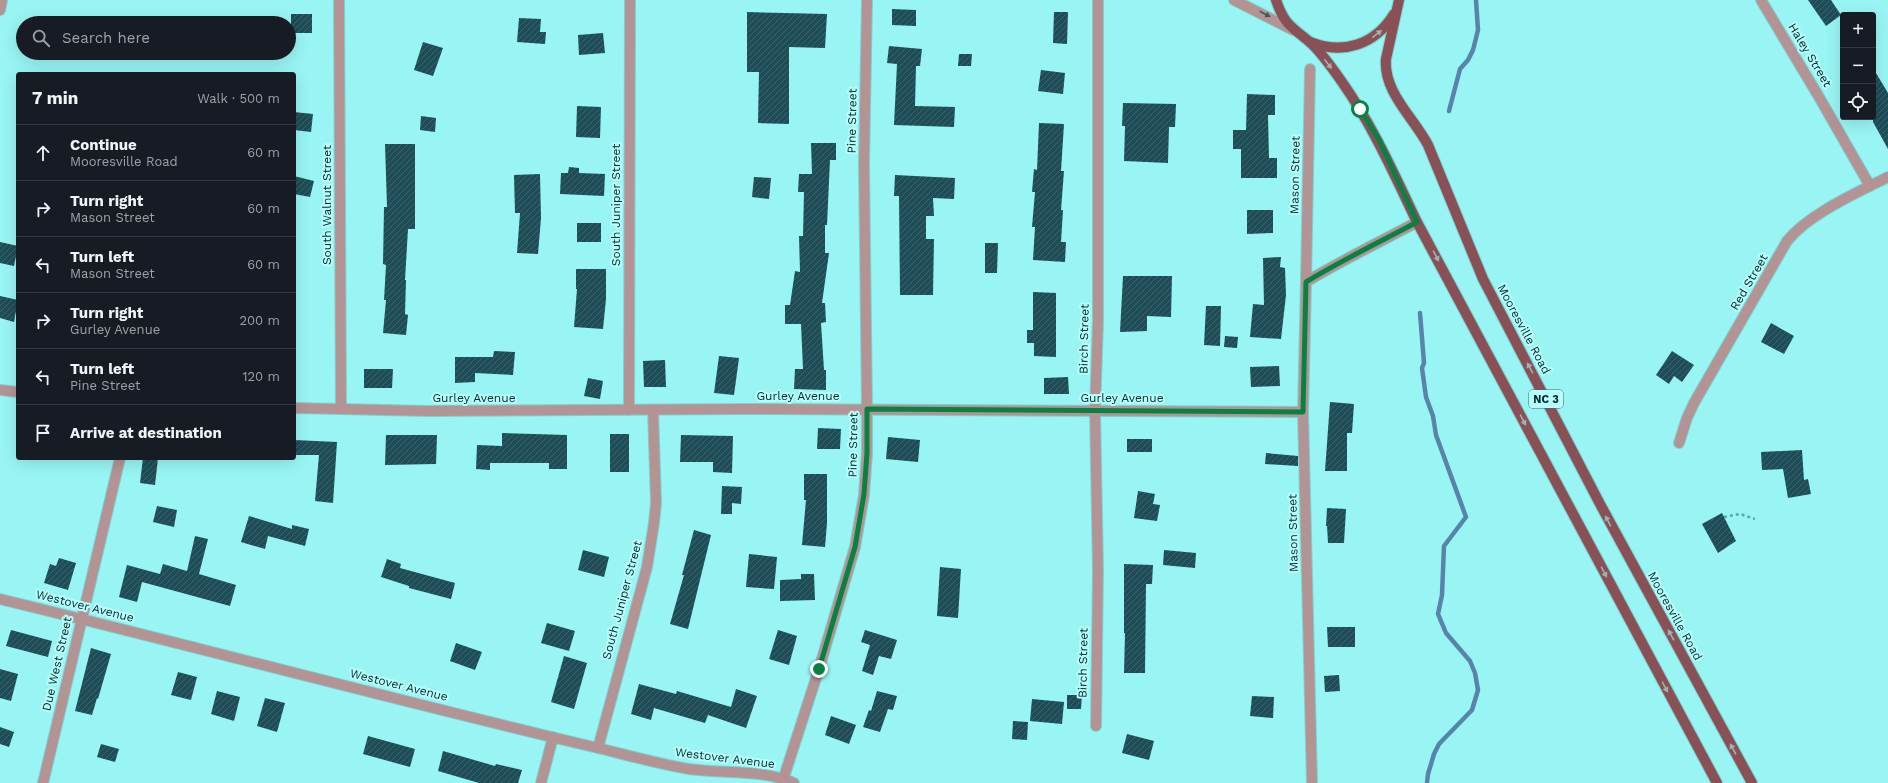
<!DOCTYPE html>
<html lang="en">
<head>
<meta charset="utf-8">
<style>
	:root { --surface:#171b24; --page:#20242c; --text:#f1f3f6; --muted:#9ea1a6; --line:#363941 }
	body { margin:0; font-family:"Work Sans",sans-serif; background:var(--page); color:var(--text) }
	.controls { position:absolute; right:12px; top:12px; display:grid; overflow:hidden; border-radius:4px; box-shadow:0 4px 16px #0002 }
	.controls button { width:36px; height:36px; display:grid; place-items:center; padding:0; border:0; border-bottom:1px solid var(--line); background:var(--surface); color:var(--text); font:20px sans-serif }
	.stop { position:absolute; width:12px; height:12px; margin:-9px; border:3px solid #0b8043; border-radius:50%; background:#fff }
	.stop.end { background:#0b8043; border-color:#fff; box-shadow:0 1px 4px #0008 }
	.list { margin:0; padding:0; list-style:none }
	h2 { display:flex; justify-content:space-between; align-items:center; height:52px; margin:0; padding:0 16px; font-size:17px }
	h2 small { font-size:13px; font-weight:400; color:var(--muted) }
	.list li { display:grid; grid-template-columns:26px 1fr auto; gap:12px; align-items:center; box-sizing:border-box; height:56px; padding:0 16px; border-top:1px solid var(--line) }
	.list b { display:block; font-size:15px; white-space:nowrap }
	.list p { margin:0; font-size:13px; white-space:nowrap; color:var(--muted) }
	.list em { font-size:13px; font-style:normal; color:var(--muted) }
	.icon { flex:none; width:22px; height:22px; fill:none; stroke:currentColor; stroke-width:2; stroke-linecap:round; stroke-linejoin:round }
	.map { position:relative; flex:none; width:1888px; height:783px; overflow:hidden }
	.search { position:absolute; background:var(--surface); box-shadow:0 4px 16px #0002; left:16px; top:16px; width:280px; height:44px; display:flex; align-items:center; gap:10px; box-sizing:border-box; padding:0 14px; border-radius:22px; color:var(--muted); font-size:15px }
	.panel { position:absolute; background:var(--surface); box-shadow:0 4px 16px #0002; left:16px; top:72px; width:280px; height:388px; border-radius:4px }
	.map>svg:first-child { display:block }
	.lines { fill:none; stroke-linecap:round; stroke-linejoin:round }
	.stream { stroke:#5884ab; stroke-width:4.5 }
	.building { fill:url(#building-hatch) }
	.minor-casing { stroke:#7dd0cf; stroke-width:12 }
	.major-casing { stroke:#7dd0cf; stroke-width:12 }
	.path { stroke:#5da7a5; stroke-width:2.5; stroke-dasharray:3 3; stroke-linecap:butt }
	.minor { stroke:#b49395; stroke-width:10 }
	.major { stroke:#895156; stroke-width:10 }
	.oneway { fill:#485455 }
	.oneway2 { fill:#a2b0b2 }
	.route { stroke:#0b8043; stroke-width:5 }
	.labels { text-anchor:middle; stroke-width:4; stroke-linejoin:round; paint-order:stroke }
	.shield { fill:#b7fefd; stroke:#376a69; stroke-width:1 }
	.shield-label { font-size:11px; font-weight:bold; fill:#002a2a }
	.street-label { font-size:12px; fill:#002a2a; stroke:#b7fefd }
</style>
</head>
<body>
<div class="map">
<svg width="1888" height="783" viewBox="0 0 1888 783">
	<defs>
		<pattern id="building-hatch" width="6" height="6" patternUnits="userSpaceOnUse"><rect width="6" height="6" fill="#1e4c57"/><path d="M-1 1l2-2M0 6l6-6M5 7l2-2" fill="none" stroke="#3c636c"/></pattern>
	</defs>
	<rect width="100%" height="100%" fill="#98f5f3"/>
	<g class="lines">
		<g class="stream">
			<path d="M1449,111L1460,69L1468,60L1473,50L1478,30L1476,0"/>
			<path d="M1420,313L1424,363L1422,368L1426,397L1433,416L1436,435L1466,517L1444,546L1442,595L1438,614L1446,633L1470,661L1475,673L1478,690L1472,710L1439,744L1434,754L1428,774L1427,783"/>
		</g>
	</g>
	<g class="building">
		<path d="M1808,0H1831L1841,15L1826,26Z"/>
		<path d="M892,9L916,10V26L892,25Z"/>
		<path d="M747,12L827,14L825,48L789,47V124L758,123L759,72H747Z"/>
		<path d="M1054,12H1068L1067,44L1053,43Z"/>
		<rect x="291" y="14" width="21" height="19"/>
		<path d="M519,18L541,19L540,32H546L545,44L517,42Z"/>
		<path d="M603,33L605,53L579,55L578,35Z"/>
		<path d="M423,42L443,48L433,76L414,70Z"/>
		<path d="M889,46L922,49L920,66H916L915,106L955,107L954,127L894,125L897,64L887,63Z"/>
		<path d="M959,54H972L971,66H958Z"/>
		<path d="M1873,68L1888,93V149L1873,122Z"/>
		<path d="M1041,70L1065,73L1063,94L1038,91Z"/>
		<path d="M1247,94L1275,95V115H1268L1269,158H1277V178H1241V149H1233V130H1246Z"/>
		<path d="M1123,103L1176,104L1175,127H1169L1168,163L1124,161L1125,126H1122Z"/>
		<path d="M577,106L601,107L600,138L576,137Z"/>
		<path d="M294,112L313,114L311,132L294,130Z"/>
		<path d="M421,116L436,118L435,132L420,130Z"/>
		<path d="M1039,123L1064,124L1061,171H1064L1061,210H1063L1061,242H1066L1065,262L1033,260L1035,227H1032L1035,192H1032L1034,169L1037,170Z"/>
		<path d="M811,143H836V160H830L827,225H825V253H829L822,303H825L826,322L821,323L824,370H826V390L794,389L795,369H803L801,324H785V305H790L795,271L800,272L799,236H803L804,192H798L799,174H812Z"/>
		<path d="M385,144H415V229H408L405,280H406L405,314L408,315L406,335L383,333L386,300H384L386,265L383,264L384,207H387Z"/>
		<path d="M569,167L579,168V173L605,174L604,196L560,194L561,173H568Z"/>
		<path d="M540,174L541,218L538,254L517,253L520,213H515L514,175Z"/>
		<path d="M895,175L955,178L954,199L933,198L934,216H926V239H934L933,295H900L899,196H894Z"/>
		<path d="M294,176L314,181L310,197L294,194Z"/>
		<path d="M754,177L771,178L769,199L752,197Z"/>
		<path d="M1247,210H1273V233L1247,234Z"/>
		<rect x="577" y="223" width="24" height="19"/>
		<path d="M0,242L18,246L14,266L0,263Z"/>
		<path d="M985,243H998L997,273H985Z"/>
		<path d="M1281,257L1280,267L1285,268L1286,295L1281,339L1250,337L1253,304L1264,305L1263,258Z"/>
		<path d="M576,269H606V299L603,329L574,327L577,289H576Z"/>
		<path d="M1123,276H1172L1171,317L1147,316V331L1120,332Z"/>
		<path d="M1033,292L1056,293V357L1034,356V343H1027V330H1033Z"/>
		<path d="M0,296L18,300L14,322L0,318Z"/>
		<path d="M1206,306H1221L1220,346L1204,345Z"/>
		<path d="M1771,323L1794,336L1784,354L1761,342Z"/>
		<path d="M1225,336L1238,337L1237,348L1224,347Z"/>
		<path d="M494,351L515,352L513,375L475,373V382L455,383V357H493Z"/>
		<path d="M1672,351L1694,365L1682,382L1674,376L1669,384L1656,375Z"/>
		<path d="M719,356L739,358L734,395L714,393Z"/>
		<path d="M665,360L666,387H644L643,361Z"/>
		<path d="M1279,366L1280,386L1251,387L1250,367Z"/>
		<path d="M364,369H393L392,388H364Z"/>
		<path d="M1068,377L1069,394H1044V378Z"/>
		<path d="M588,378L603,381L600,399L584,396Z"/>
		<path d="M1330,402L1354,404L1352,433H1347V471H1325Z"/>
		<path d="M818,428L841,429L840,449H817Z"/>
		<path d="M502,433L567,435V469H549V463H490V470L476,469L477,445L502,446Z"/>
		<rect x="610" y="434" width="19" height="38"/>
		<path d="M386,435H437L436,464L385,465Z"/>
		<path d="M681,435L733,436L732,473L713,472V462H680Z"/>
		<path d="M888,437L920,440L918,462L886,459Z"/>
		<rect x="1127" y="439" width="25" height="13"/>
		<path d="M294,440L337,442L333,503L315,501L319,455H295Z"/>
		<path d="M1802,450L1804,480L1808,479L1811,494L1788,498L1783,469L1762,470L1761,452Z"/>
		<path d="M1266,453L1298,456V466L1265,464Z"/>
		<path d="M143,458H158L155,485L140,483Z"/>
		<path d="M804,474H827V523L825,547L802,545L806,500H804Z"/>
		<path d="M722,486L742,487L741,504L732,503V514H721Z"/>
		<path d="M1138,491L1155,494L1153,504L1160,505L1157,521L1134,518Z"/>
		<path d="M157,506L177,510L174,527L153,522Z"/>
		<path d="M1327,508L1346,509L1344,543H1328L1327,526H1326Z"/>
		<path d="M1722,513L1736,541L1718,553L1702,524Z"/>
		<path d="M249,516L292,529V525L309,529L305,546L268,536L265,549L241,542Z"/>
		<path d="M694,530L711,535L688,629L670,624L684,575H682Z"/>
		<path d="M195,536L208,539L199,574L236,585L230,606L142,582L137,602L119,597L127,565L160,574L163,564L187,571Z"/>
		<path d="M583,550L609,557L604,577L578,570Z"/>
		<path d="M1164,550L1196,553L1195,568L1163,565Z"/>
		<path d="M749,554L777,557L774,589L746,587Z"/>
		<path d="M59,558L76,563L68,590L44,583L50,564L56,566Z"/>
		<path d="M387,559L401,564L400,568L455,583L451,599L409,588V586L381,577Z"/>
		<path d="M1124,564L1153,565L1152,584H1146L1145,673H1124L1125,633H1124Z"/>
		<path d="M940,567L961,569L958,618L937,616Z"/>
		<path d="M801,574H814L815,600L780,601V580L801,579Z"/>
		<path d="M547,623L575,631L569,651L541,643Z"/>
		<path d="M1327,627H1355V647H1328Z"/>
		<path d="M11,630L52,641L48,657L6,646Z"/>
		<path d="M778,630L797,636L789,665L769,659Z"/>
		<path d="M865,630L897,640L891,659L879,656L873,675L862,671L870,645L861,642Z"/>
		<path d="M456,643L482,652L475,670L450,661Z"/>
		<path d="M91,648L111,654L98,699L97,698L92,715L75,711Z"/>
		<path d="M564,656L587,663L574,709L551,702Z"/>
		<path d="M0,669L18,674L11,701L0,698Z"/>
		<path d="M178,672L197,677L191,700L171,695Z"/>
		<path d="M1339,675L1340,691L1325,692L1324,676Z"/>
		<path d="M639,684L676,694L677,691L731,707L736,689L757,696L746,728L708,715L705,723L654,708L651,720L631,714Z"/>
		<path d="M217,691L240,697L234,721L211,714Z"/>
		<path d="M877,691L897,696L893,710L888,709L880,732L863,727L869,710L871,711Z"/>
		<path d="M1067,695H1082L1081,709H1067Z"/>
		<path d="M1252,696L1274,697L1273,718L1250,716Z"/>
		<path d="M265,698L285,703L277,732L257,726Z"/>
		<path d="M1032,699L1064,702L1062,724L1030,721Z"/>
		<path d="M831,716L856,725L849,744L825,735Z"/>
		<path d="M1013,721L1028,722L1027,740L1012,739Z"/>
		<path d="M0,727L14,732L9,747L0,744Z"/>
		<path d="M1127,734L1154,741L1149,760L1122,753Z"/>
		<path d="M368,736L415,749L410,767L363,754Z"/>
		<path d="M101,744L119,749L115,762L97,757Z"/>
		<path d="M443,751L495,766L496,764L522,770L518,783H479L438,771Z"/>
	</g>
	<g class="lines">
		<g class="minor-casing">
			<g id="minor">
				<path d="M339,0L341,409"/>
				<path d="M1234,0L1293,30"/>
				<path d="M1761,0L1819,97L1870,186"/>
				<path d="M0,10L2,0"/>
				<path d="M1306,282L1310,69"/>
				<path d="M0,390L18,392"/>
				<path d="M294,408L428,411L745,409L1303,412"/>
				<path d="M629,410L630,0"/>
				<path d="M1679,443L1687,418L1694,403L1787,241C1809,214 1856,193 1888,177"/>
				<path d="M0,599C194,646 387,698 581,744C617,752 653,763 689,769C723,774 762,769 794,783"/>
				<path d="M1096,726L1098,570L1095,411L1098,320V0"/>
				<path d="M598,748L647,567L654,523L656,503L653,410"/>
				<path d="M43,783L120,458"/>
				<path d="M541,783L553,737"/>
				<path d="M782,783L819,669L855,547L864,495L867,453V409L864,164L867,0"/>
				<path d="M1312,783L1303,412L1306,282C1342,260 1380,242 1417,222"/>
			</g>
		</g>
		<g class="major-casing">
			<g id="major">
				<path d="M1276,0C1285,27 1293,27 1312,44C1323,55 1333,69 1342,82C1373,126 1394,174 1417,222L1717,783"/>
				<path d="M1399,0L1386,59C1383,92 1414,118 1428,145L1483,279L1600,504L1752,783"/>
				<path d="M1310,42C1343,55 1375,45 1394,14"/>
			</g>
		</g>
		<path class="path" d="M1724,517L1740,514L1755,519"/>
		<use href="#minor" class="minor"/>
		<use href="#major" class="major"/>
	</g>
	<defs><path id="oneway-solid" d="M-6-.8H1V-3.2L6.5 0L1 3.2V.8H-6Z"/></defs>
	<use class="oneway" href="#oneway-solid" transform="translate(1265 14) rotate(28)"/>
	<g class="oneway2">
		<use href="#oneway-solid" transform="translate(1377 34) rotate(-38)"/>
		<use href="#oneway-solid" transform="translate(1328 64) rotate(52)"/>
		<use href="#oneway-solid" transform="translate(1436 256) rotate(62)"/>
		<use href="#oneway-solid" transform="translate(1530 368) rotate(-118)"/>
		<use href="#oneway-solid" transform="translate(1523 420) rotate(62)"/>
		<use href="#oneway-solid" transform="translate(1608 521) rotate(-118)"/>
		<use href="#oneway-solid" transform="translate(1604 572) rotate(62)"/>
		<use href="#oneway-solid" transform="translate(1671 635) rotate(-119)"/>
		<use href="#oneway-solid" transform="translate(1665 687) rotate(62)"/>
		<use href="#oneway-solid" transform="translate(1733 749) rotate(-119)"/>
	</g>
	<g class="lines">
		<path class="route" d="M819,669L855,547L864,494L867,453V409L1303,412L1306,282C1342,260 1380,242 1417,222L1379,140L1360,109"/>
	</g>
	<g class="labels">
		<rect class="shield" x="1529" y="390" width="34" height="18" rx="3"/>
		<g class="shield-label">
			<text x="1546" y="403">NC 3</text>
		</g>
		<g class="street-label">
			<text transform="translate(1810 55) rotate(59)" y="4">Haley Street</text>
			<text transform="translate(852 121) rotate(-89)" y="4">Pine Street</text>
			<text transform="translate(1295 175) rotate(-89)" y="4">Mason Street</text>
			<text transform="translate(327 205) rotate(-90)" y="4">South Walnut Street</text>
			<text transform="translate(616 205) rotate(-90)" y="4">South Juniper Street</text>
			<text transform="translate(1749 282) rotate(-60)" y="4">Red Street</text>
			<text transform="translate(1524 329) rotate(62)" y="4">Mooresville Road</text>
			<text transform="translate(1084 339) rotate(-89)" y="4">Birch Street</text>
			<text x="798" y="400">Gurley Avenue</text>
			<text x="474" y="402">Gurley Avenue</text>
			<text x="1122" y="402">Gurley Avenue</text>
			<text transform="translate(853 445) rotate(-89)" y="4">Pine Street</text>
			<text transform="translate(1293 533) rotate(-91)" y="4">Mason Street</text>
			<text transform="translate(622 600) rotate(-75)" y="4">South Juniper Street</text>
			<text transform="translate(85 606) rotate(14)" y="4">Westover Avenue</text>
			<text transform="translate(1675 616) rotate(61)" y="4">Mooresville Road</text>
			<text transform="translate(1083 663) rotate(-89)" y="4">Birch Street</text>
			<text transform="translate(57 664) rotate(-77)" y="4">Due West Street</text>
			<text transform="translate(399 685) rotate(14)" y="4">Westover Avenue</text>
			<text transform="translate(725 758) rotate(7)" y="4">Westover Avenue</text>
		</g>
	</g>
</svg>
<div class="controls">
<button>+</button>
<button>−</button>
<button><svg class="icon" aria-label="locate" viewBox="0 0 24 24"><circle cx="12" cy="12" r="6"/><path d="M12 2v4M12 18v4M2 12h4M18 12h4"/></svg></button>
</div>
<div class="stop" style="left:1360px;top:109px"></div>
<div class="stop end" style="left:819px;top:669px"></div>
<div class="search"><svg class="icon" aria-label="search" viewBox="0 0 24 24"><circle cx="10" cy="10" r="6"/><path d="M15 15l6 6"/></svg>Search here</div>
<section class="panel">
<h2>7 min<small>Walk · 500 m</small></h2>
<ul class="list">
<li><svg class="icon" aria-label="ahead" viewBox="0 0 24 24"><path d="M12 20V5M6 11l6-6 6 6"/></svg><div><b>Continue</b><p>Mooresville Road</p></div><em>60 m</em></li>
<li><svg class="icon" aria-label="right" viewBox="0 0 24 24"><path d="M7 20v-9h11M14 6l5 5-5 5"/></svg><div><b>Turn right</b><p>Mason Street</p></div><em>60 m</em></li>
<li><svg class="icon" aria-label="left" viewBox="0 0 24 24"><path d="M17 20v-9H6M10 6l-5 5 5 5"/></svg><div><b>Turn left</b><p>Mason Street</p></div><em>60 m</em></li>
<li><svg class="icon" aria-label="right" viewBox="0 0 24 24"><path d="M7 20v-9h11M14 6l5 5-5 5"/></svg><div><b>Turn right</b><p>Gurley Avenue</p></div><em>200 m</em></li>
<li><svg class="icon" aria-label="left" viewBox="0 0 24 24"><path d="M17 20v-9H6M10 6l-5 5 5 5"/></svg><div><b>Turn left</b><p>Pine Street</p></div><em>120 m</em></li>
<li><svg class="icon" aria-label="arrive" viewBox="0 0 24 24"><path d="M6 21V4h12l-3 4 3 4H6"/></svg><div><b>Arrive at destination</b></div></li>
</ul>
</section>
</div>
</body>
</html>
